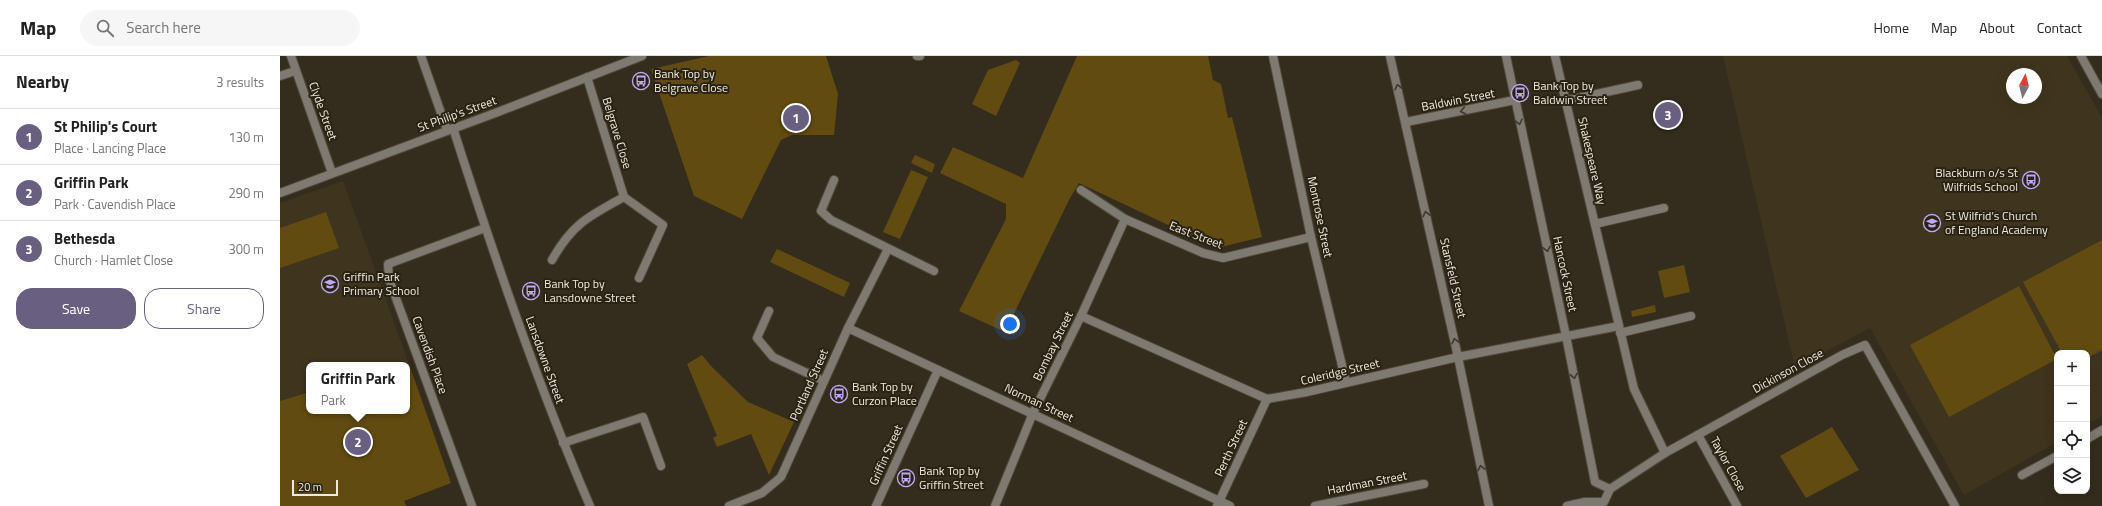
<!DOCTYPE html>
<html lang="en">
<head>
<meta charset="utf-8">
<style>
	:root { --surface:#fff; --page:#f6f6f6; --text:#222; --muted:#767676; --line:#e0e0e0; --accent:#685f81 }
	body { margin:0; font-family:"Titillium Web",sans-serif; background:var(--page); color:var(--text) }
	.controls { position:absolute; right:12px; bottom:12px; display:grid; overflow:hidden; border-radius:8px; box-shadow:0 4px 16px #0002 }
	.controls button { width:36px; height:36px; display:grid; place-items:center; padding:0; border:0; border-bottom:1px solid var(--line); background:var(--surface); color:var(--text); font:20px sans-serif }
	.compass { position:absolute; left:1726px; top:12px; width:36px; height:36px; border-radius:50%; background:var(--surface); box-shadow:0 4px 16px #0002; rotate:7deg }
	.scale { position:absolute; left:12px; bottom:10px; width:46px; box-sizing:border-box; padding-left:4px; border:2px solid #eeeadf; border-top:0; font-size:11px; line-height:14px; white-space:nowrap; color:#eeeadf; -webkit-text-stroke:3px #2a2313; paint-order:stroke }
	.you { position:absolute; left:730px; top:268px; width:14px; height:14px; margin:-10px; border:3px solid #fff; border-radius:50%; background:#1a73e8; box-shadow:0 0 0 6px #1a73e833 }
	.badge { display:grid; place-items:center; width:26px; height:26px; border-radius:50%; background:var(--accent); color:#fff; font-size:13px; font-weight:700 }
	.pin { position:absolute; translate:-50% -50%; border:2px solid #fff; box-shadow:0 1px 4px #0006 }
	.popup { position:absolute; left:26px; top:306px; width:104px; height:52px; box-sizing:border-box; display:grid; place-content:center; border-radius:8px; background:var(--surface); filter:drop-shadow(0 1px 3px #0005); font-size:13px; white-space:nowrap; color:var(--muted) }
	.popup b { font-size:15px; color:var(--text) }
	.popup::after { content:''; position:absolute; left:50%; top:100%; margin-left:-8px; border:8px solid transparent; border-top-color:var(--surface) }
	.list { margin:0; padding:0; list-style:none }
	h2 { display:flex; justify-content:space-between; align-items:center; height:52px; margin:0; padding:0 16px; font-size:17px }
	h2 small { font-size:13px; font-weight:400; color:var(--muted) }
	.list li { display:grid; grid-template-columns:26px 1fr auto; gap:12px; align-items:center; box-sizing:border-box; height:56px; padding:0 16px; border-top:1px solid var(--line) }
	.list b { display:block; font-size:15px; white-space:nowrap }
	.list p { margin:0; font-size:13px; white-space:nowrap; color:var(--muted) }
	.list em { font-size:13px; font-style:normal; color:var(--muted) }
	.actions { display:flex; gap:8px; padding:12px 16px }
	.actions a { flex:1; padding:9px 0; border:1px solid var(--accent); border-radius:16px; text-align:center; font-size:14px; color:var(--accent) }
	.actions .main { background:var(--accent); color:#fff }
	.icon { flex:none; width:22px; height:22px; fill:none; stroke:currentColor; stroke-width:2; stroke-linecap:round; stroke-linejoin:round }
	.map { position:relative; flex:none; width:1822px; height:450px; overflow:hidden }
	header { display:flex; align-items:center; gap:24px; box-sizing:border-box; height:56px; padding:0 20px; background:var(--surface); border-bottom:1px solid var(--line) }
	header strong { font-size:19px }
	nav { display:flex; gap:22px; margin-inline-start:auto; font-size:14px }
	.search { width:280px; height:36px; background:var(--page); display:flex; align-items:center; gap:10px; box-sizing:border-box; padding:0 14px; border-radius:22px; color:var(--muted); font-size:15px }
	main { display:flex }
	aside { flex:1; background:var(--surface) }
	.map>svg:first-child { display:block }
	.built { fill:#3f351e; fill-rule:evenodd }
	.green { fill:#624b10 }
	.lines { fill:none; stroke-linecap:round; stroke-linejoin:round }
	.street-casing { stroke:#524b3c; stroke-width:10 }
	.street { stroke:#7e7a72; stroke-width:8 }
	.oneway { stroke:#3f392b }
	.labels { text-anchor:middle; stroke-width:4; stroke-linejoin:round; paint-order:stroke }
	.poi-label { font-size:12px; fill:#eeeadf; stroke:#2a2313; text-anchor:start }
	.street-label { font-size:12px; fill:#eeeadf; stroke:#2a2313 }
</style>
</head>
<body>
<header>
<strong>Map</strong>
<div class="search"><svg class="icon" aria-label="search" viewBox="0 0 24 24"><circle cx="10" cy="10" r="6"/><path d="M15 15l6 6"/></svg>Search here</div>
<nav><a>Home</a><a>Map</a><a>About</a><a>Contact</a></nav>
</header>
<main>
<aside>
<h2>Nearby<small>3 results</small></h2>
<ul class="list">
<li><span class="badge">1</span><div><b>St Philip's Court</b><p>Place · Lancing Place</p></div><em>130 m</em></li>
<li><span class="badge">2</span><div><b>Griffin Park</b><p>Park · Cavendish Place</p></div><em>290 m</em></li>
<li><span class="badge">3</span><div><b>Bethesda</b><p>Church · Hamlet Close</p></div><em>300 m</em></li>
</ul>
<div class="actions"><a class="main">Save</a><a>Share</a></div>
</aside>
<div class="map">
<svg width="1822" height="450" viewBox="0 0 1822 450">
	<rect width="100%" height="100%" fill="#342d1d"/>
	<g class="built">
		<path d="M1443,0H1787L1822,62V360L1807,369V297H1777V386L1684,439L1590,272L1515,312ZM1732,18H1756V42H1732Z"/>
		<path d="M63,125L129,308L29,309V335L0,345V147Z"/>
	</g>
	<g class="green">
		<path d="M429,0H546L558,38L554,79H512L501,84L462,163L414,140L371,13Z"/>
		<path d="M797,0H928L933,24L941,28L948,62L952,61L982,181L937,192L799,127L790,142L725,276L679,255L726,163V148L660,117L673,91L743,122Z"/>
		<path d="M736,4L740,7L716,60L692,48L708,14Z"/>
		<path d="M635,99L655,108L652,117L631,107Z"/>
		<path d="M631,114L648,121L620,183L603,176Z"/>
		<path d="M46,156L59,192L0,212V172Z"/>
		<path d="M1822,184V294L1807,302V297H1782L1743,226Z"/>
		<path d="M497,193L570,227L564,241L490,206Z"/>
		<path d="M1404,209L1410,236L1384,242L1378,215Z"/>
		<path d="M1739,230L1777,303L1669,361L1630,289Z"/>
		<path d="M1375,249L1376,256L1352,261L1351,255Z"/>
		<path d="M422,299L431,310L468,346L514,366L489,419L471,378L437,391L433,382L437,380L407,308Z"/>
		<path d="M129,308L171,427L124,445L126,450H0V345L29,336V355H127L126,309Z"/>
		<path d="M1552,371L1579,414L1526,442L1500,400Z"/>
	</g>
	<g class="lines">
		<g class="street-casing">
			<g id="street">
				<path d="M11,0L52,117"/>
				<path d="M141,0L167,74"/>
				<path d="M637,0H640"/>
				<path d="M993,0L1031,181L1066,326"/>
				<path d="M1110,0L1178,301L1209,450"/>
				<path d="M1226,0L1286,280L1315,426L1330,433"/>
				<path d="M1275,0L1354,333L1385,397"/>
				<path d="M1801,0L1822,38"/>
				<path d="M0,20L15,15"/>
				<path d="M307,21L344,141L383,169L359,222"/>
				<path d="M1285,45L1358,29"/>
				<path d="M1126,66L1235,44"/>
				<path d="M173,72C214,200 257,327 310,450"/>
				<path d="M554,124L541,155L551,164L654,215"/>
				<path d="M801,134L845,163L923,197L943,202L1031,181"/>
				<path d="M0,137L218,56L362,0"/>
				<path d="M1315,168L1384,152"/>
				<path d="M272,204C292,168 309,160 344,141"/>
				<path d="M489,255L477,282L493,301L544,325"/>
				<path d="M801,260L987,343L1027,336L1178,301L1339,270"/>
				<path d="M568,272L950,450"/>
				<path d="M1340,277L1411,260"/>
				<path d="M1418,379L1457,450"/>
				<path d="M1807,383L1822,374"/>
				<path d="M283,387L363,361L381,410"/>
				<path d="M1742,419L1777,400"/>
				<path d="M192,450L109,223L108,208L205,172"/>
				<path d="M449,450L482,437L501,421L568,272L608,193"/>
				<path d="M596,450L658,314"/>
				<path d="M715,450L753,357L801,260L845,163"/>
				<path d="M937,450L987,343"/>
				<path d="M1035,450L1144,428"/>
				<path d="M1287,450L1305,446H1324L1330,433L1385,397L1562,299L1585,289L1675,450"/>
			</g>
		</g>
		<use href="#street" class="street"/>
	</g>
	<defs><path id="oneway-chevron" d="M-2-3.5L2.5 0L-2 3.5" fill="none" stroke-width="1.6" stroke-linecap="round" stroke-linejoin="round"/></defs>
	<g class="oneway">
		<use href="#oneway-chevron" transform="translate(1118 31) rotate(-103)"/>
		<use href="#oneway-chevron" transform="translate(1183 55) rotate(169)"/>
		<use href="#oneway-chevron" transform="translate(1239 66) rotate(77)"/>
		<use href="#oneway-chevron" transform="translate(1146 158) rotate(-103)"/>
		<use href="#oneway-chevron" transform="translate(1267 193) rotate(78)"/>
		<use href="#oneway-chevron" transform="translate(1175 285) rotate(-103)"/>
		<use href="#oneway-chevron" transform="translate(1294 320) rotate(79)"/>
		<use href="#oneway-chevron" transform="translate(1201 412) rotate(-102)"/>
	</g>
	<defs>
		<g id="bus-ring" transform="scale(0.9)"><circle r="9.5" fill="#2a2313" stroke="#bea9f5" stroke-width="1.5"/><path d="M-5-6H5V4H4V6H2V4H-2V6H-4V4H-5ZM-3.5-4V0h7V-4ZM-3.5 1.2v1.5H-2V1.2ZM2 1.2v1.5H3.5V1.2Z" fill="#bea9f5"/></g>
		<g id="school-ring" transform="scale(0.9)"><circle r="9.5" fill="#2a2313" stroke="#bea9f5" stroke-width="1.5"/><path d="M0-5L7-2L0 1L-7-2ZM-4 1L0 2.5L4 1V4Q0 6-4 4Z" fill="#bea9f5"/></g>
	</defs>
	<g fill-rule="evenodd">
		<use href="#bus-ring" x="361" y="25"/>
		<use href="#bus-ring" x="1240" y="37"/>
		<use href="#bus-ring" x="1751" y="124"/>
		<use href="#school-ring" x="1652" y="167"/>
		<use href="#school-ring" x="50" y="228"/>
		<use href="#bus-ring" x="251" y="235"/>
		<use href="#bus-ring" x="559" y="338"/>
		<use href="#bus-ring" x="626" y="422"/>
	</g>
	<g class="labels">
		<g class="poi-label">
			<text x="374" y="22">Bank Top by<tspan x="374" dy="14">Belgrave Close</tspan></text>
			<text x="1253" y="34">Bank Top by<tspan x="1253" dy="14">Baldwin Street</tspan></text>
			<text x="1738" y="121" text-anchor="end">Blackburn o/s St<tspan x="1738" dy="14">Wilfrids School</tspan></text>
			<text x="1665" y="164">St Wilfrid's Church<tspan x="1665" dy="14">of England Academy</tspan></text>
			<text x="63" y="225">Griffin Park<tspan x="63" dy="14">Primary School</tspan></text>
			<text x="264" y="232">Bank Top by<tspan x="264" dy="14">Lansdowne Street</tspan></text>
			<text x="572" y="335">Bank Top by<tspan x="572" dy="14">Curzon Place</tspan></text>
			<text x="639" y="419">Bank Top by<tspan x="639" dy="14">Griffin Street</tspan></text>
		</g>
		<g class="street-label">
			<text transform="translate(1178 44) rotate(-11)" y="4">Baldwin Street</text>
			<text transform="translate(43 55) rotate(70)" y="4">Clyde Street</text>
			<text transform="translate(177 58) rotate(-20)" y="4">St Philip's Street</text>
			<text transform="translate(337 77) rotate(73)" y="4">Belgrave Close</text>
			<text transform="translate(1312 105) rotate(77)" y="4">Shakespeare Way</text>
			<text transform="translate(1040 161) rotate(78)" y="4">Montrose Street</text>
			<text transform="translate(916 179) rotate(21)" y="4">East Street</text>
			<text transform="translate(1285 218) rotate(78)" y="4">Hancock Street</text>
			<text transform="translate(1173 222) rotate(77)" y="4">Stansfeld Street</text>
			<text transform="translate(773 290) rotate(-64)" y="4">Bombay Street</text>
			<text transform="translate(150 299) rotate(70)" y="4">Cavendish Place</text>
			<text transform="translate(265 304) rotate(70)" y="4">Lansdowne Street</text>
			<text transform="translate(1508 315) rotate(-29)" y="4">Dickinson Close</text>
			<text transform="translate(1060 316) rotate(-13)" y="4">Coleridge Street</text>
			<text transform="translate(529 329) rotate(-66)" y="4">Portland Street</text>
			<text transform="translate(759 347) rotate(25)" y="4">Norman Street</text>
			<text transform="translate(951 392) rotate(-65)" y="4">Perth Street</text>
			<text transform="translate(606 399) rotate(-66)" y="4">Griffin Street</text>
			<text transform="translate(1448 408) rotate(61)" y="4">Taylor Close</text>
			<text transform="translate(1087 427) rotate(-11)" y="4">Hardman Street</text>
		</g>
	</g>
</svg>
<div class="controls">
<button>+</button>
<button>−</button>
<button><svg class="icon" aria-label="locate" viewBox="0 0 24 24"><circle cx="12" cy="12" r="6"/><path d="M12 2v4M12 18v4M2 12h4M18 12h4"/></svg></button>
<button><svg class="icon" aria-label="layers" viewBox="0 0 24 24"><path d="M12 4l9 5-9 5-9-5zM3 14l9 5 9-5"/></svg></button>
</div>
<svg class="compass" viewBox="-18 -18 36 36"><path d="M0-13l5 13h-10z" fill="#e53935"/><path d="M0 13l5-13h-10z" fill="#767676"/></svg>
<div class="scale">20 m</div>
<div class="you"></div>
<div class="pin badge" style="left:516px;top:62px">1</div>
<div class="pin badge" style="left:78px;top:386px">2</div>
<div class="popup"><b>Griffin Park</b>Park</div>
<div class="pin badge" style="left:1388px;top:59px">3</div>
</div>
</main>
</body>
</html>
